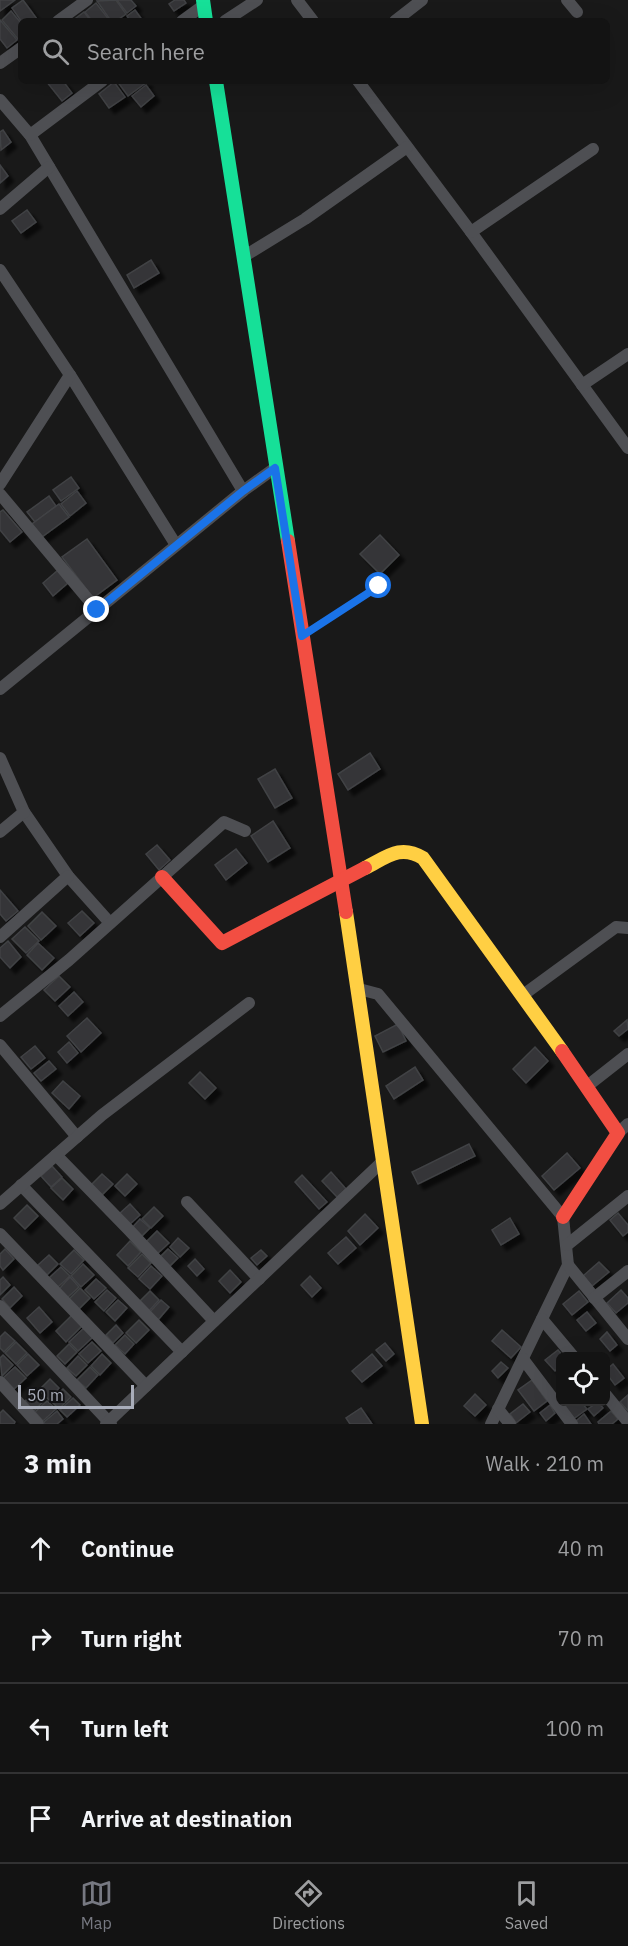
<!DOCTYPE html>
<html lang="en">
<head>
<meta charset="utf-8">
<style>
	:root { --surface:#131313; --page:#1c1c1c; --text:#f1f3f6; --muted:#9d9ea0; --line:#323233; --accent:#777982 }
	body { margin:0; font-family:"IBM Plex Sans",sans-serif; background:var(--page); color:var(--text) }
	.controls { position:absolute; right:18px; bottom:18px; display:grid; overflow:hidden; border-radius:9px; box-shadow:0 6px 24px #0002 }
	.controls button { width:54px; height:54px; display:grid; place-items:center; padding:0; border:0; border-bottom:2px solid var(--line); background:var(--surface); color:var(--text); font:30px sans-serif }
	.scale { position:absolute; left:18px; bottom:15px; width:116px; box-sizing:border-box; padding-left:6px; border:3px solid #a9adba; border-top:0; font-size:16px; line-height:21px; white-space:nowrap; color:#a9adba; -webkit-text-stroke:4px #131315; paint-order:stroke }
	.stop { position:absolute; width:18px; height:18px; margin:-14px; border:4px solid #1a73e8; border-radius:50%; background:#fff }
	.stop.end { background:#1a73e8; border-color:#fff; box-shadow:0 2px 6px #0008 }
	.list { margin:0; padding:0; list-style:none }
	h2 { display:flex; justify-content:space-between; align-items:center; height:78px; margin:0; padding:0 24px; font-size:26px }
	h2 small { font-size:20px; font-weight:400; color:var(--muted) }
	.list li { display:grid; grid-template-columns:39px 1fr auto; gap:18px; align-items:center; box-sizing:border-box; height:90px; padding:0 24px; border-top:2px solid var(--line) }
	.list b { display:block; font-size:22px; white-space:nowrap }
	.list em { font-size:20px; font-style:normal; color:var(--muted) }
	.icon { flex:none; width:33px; height:33px; fill:none; stroke:currentColor; stroke-width:2; stroke-linecap:round; stroke-linejoin:round }
	.map { position:relative; flex:none; width:628px; height:1424px; overflow:hidden }
	.search { position:absolute; background:var(--surface); box-shadow:0 6px 24px #0002; left:18px; right:18px; top:18px; height:66px; display:flex; align-items:center; gap:15px; box-sizing:border-box; padding:0 21px; border-radius:9px; color:var(--muted); font-size:22px }
	.sheet { height:438px; background:var(--surface) }
	nav { display:flex; justify-content:space-around; align-items:center; box-sizing:border-box; height:84px; border-top:2px solid var(--line); background:var(--surface); font-size:16px; color:var(--muted) }
	nav a { display:grid; justify-items:center; gap:3px }
	nav .on { color:var(--accent) }
	.map>svg:first-child { display:block }
	.building { fill:#353537; stroke:#414245; stroke-width:1.5; filter:url(#shadow) }
	.lines { fill:none; stroke-linecap:round; stroke-linejoin:round }
	.lane { stroke:#4e4f53; stroke-width:6 }
	.street { stroke:#4e4f53; stroke-width:12 }
	.fast { stroke:#16e098; stroke-width:14 }
	.slow { stroke:#ffcf43; stroke-width:14 }
	.jam { stroke:#f24e42; stroke-width:14 }
	.route { stroke:#1a73e8; stroke-width:8 }
</style>
</head>
<body>
<div class="map">
<svg width="628" height="1424" viewBox="0 0 628 1424">
	<defs>
		<filter id="shadow"><feDropShadow dx="5.5" dy="5.5" stdDeviation="1.5" flood-color="#0009"/></filter>
	</defs>
	<rect width="100%" height="100%" fill="#191919"/>
	<g class="building">
		<path d="M0,0H15L0,11Z"/>
		<path d="M23,0L37,19L34,21H21L12,8Z"/>
		<path d="M116,0L126,14L116,21H111L97,1Z"/>
		<path d="M117,0H131L136,6L127,13Z"/>
		<path d="M175,0H184L186,3L174,11L169,4Z"/>
		<path d="M96,3L110,21H92L85,12Z"/>
		<path d="M135,10L143,21H130L127,16Z"/>
		<path d="M11,11L21,23V37L18,39L2,20Z"/>
		<path d="M84,12L91,21H72Z"/>
		<path d="M0,20L17,40L7,48L0,39Z"/>
		<path d="M46,81H63L72,93L62,101Z"/>
		<path d="M117,81H147V82L128,96Z"/>
		<path d="M114,82L125,97L109,108L99,94Z"/>
		<path d="M146,85L154,96L141,107L132,96Z"/>
		<path d="M3,130L11,142L1,150L0,132Z"/>
		<path d="M0,165L8,176L0,183Z"/>
		<path d="M27,210L36,222L21,233L12,221Z"/>
		<path d="M151,260L159,273L134,288L127,275Z"/>
		<path d="M71,477L79,488L61,501L53,490Z"/>
		<path d="M77,491L86,503L70,516L61,504Z"/>
		<path d="M49,496L56,506L35,522L27,512Z"/>
		<path d="M59,504L69,517L42,537L32,524Z"/>
		<path d="M3,510L22,532L10,542L0,530V512Z"/>
		<path d="M380,535L399,555L380,574L360,554Z"/>
		<path d="M87,539L117,580L93,598L62,557Z"/>
		<path d="M58,570L68,583L53,596L43,583Z"/>
		<path d="M370,753L380,769L348,790L338,774Z"/>
		<path d="M275,769L292,798L275,808L258,779Z"/>
		<path d="M273,821L290,848L268,862L251,836Z"/>
		<path d="M157,845L170,860L159,870L146,854Z"/>
		<path d="M236,849L247,863L226,880L215,865Z"/>
		<path d="M0,890L18,911L6,921L0,914Z"/>
		<path d="M82,911L94,923L80,936L68,923Z"/>
		<path d="M42,912L56,926L41,940L28,926Z"/>
		<path d="M25,927L39,941L26,953L12,939Z"/>
		<path d="M8,941L21,957L10,968L0,957V948Z"/>
		<path d="M38,943L54,958L42,970L27,955Z"/>
		<path d="M59,976L70,987L55,1001L44,990Z"/>
		<path d="M74,992L83,1002L68,1016L59,1006Z"/>
		<path d="M87,1018L101,1033L81,1052L67,1036Z"/>
		<path d="M627,1020L628,1029L619,1036L614,1031Z"/>
		<path d="M398,1024L406,1041L383,1052L375,1036Z"/>
		<path d="M69,1042L78,1053L67,1063L58,1052Z"/>
		<path d="M35,1046L45,1058L31,1069L21,1057Z"/>
		<path d="M535,1047L548,1061L526,1083L513,1069Z"/>
		<path d="M49,1061L56,1069L41,1081L34,1073Z"/>
		<path d="M415,1067L423,1080L394,1099L386,1086Z"/>
		<path d="M200,1072L216,1088L205,1099L189,1083Z"/>
		<path d="M63,1081L80,1096L69,1109L52,1093Z"/>
		<path d="M469,1144L475,1156L418,1184L412,1172Z"/>
		<path d="M567,1153L580,1168L554,1190L542,1176Z"/>
		<path d="M52,1166L62,1177L51,1187L41,1176Z"/>
		<path d="M331,1172L346,1189L337,1197L322,1181Z"/>
		<path d="M102,1174L113,1184L101,1196L90,1186Z"/>
		<path d="M127,1174L137,1184L125,1196L115,1186Z"/>
		<path d="M302,1175L327,1202L319,1209L295,1182Z"/>
		<path d="M62,1178L73,1189L63,1200L51,1188Z"/>
		<path d="M130,1204L140,1215L129,1225L119,1214Z"/>
		<path d="M27,1205L38,1216L25,1229L14,1218Z"/>
		<path d="M154,1207L163,1216L151,1228L142,1219Z"/>
		<path d="M618,1213L628,1225V1232L623,1236L610,1220Z"/>
		<path d="M365,1214L378,1228L360,1245L348,1231Z"/>
		<path d="M510,1218L519,1234L501,1245L492,1230Z"/>
		<path d="M140,1219L150,1228L140,1238L131,1229Z"/>
		<path d="M157,1231L169,1243L157,1254L146,1242Z"/>
		<path d="M346,1237L356,1248L338,1264L328,1253Z"/>
		<path d="M178,1238L189,1248L180,1257L170,1247Z"/>
		<path d="M130,1241L141,1252L128,1266L117,1255Z"/>
		<path d="M5,1249L14,1259L3,1270L0,1266V1254Z"/>
		<path d="M168,1249L178,1258L170,1266L160,1257Z"/>
		<path d="M74,1250L84,1260L71,1274L60,1264Z"/>
		<path d="M261,1250L267,1256L257,1265L251,1258Z"/>
		<path d="M142,1254L151,1263L138,1277L128,1268Z"/>
		<path d="M49,1255L58,1264L47,1275L38,1265Z"/>
		<path d="M195,1259L204,1269L197,1276L188,1266Z"/>
		<path d="M599,1262L609,1272L592,1286L583,1276Z"/>
		<path d="M83,1264L94,1275L81,1287L71,1276Z"/>
		<path d="M151,1266L162,1276L150,1289L139,1279Z"/>
		<path d="M61,1267L70,1276L58,1287L49,1278Z"/>
		<path d="M230,1270L241,1282L230,1293L219,1281Z"/>
		<path d="M310,1276L321,1288L312,1297L301,1285Z"/>
		<path d="M3,1277L10,1285L0,1295V1280Z"/>
		<path d="M70,1277L79,1287L67,1298L59,1289Z"/>
		<path d="M96,1279L106,1288L94,1299L85,1290Z"/>
		<path d="M14,1287L22,1296L10,1308L2,1299Z"/>
		<path d="M80,1288L90,1298L78,1310L68,1300Z"/>
		<path d="M107,1290L116,1298L104,1311L95,1302Z"/>
		<path d="M621,1290L628,1298V1303L616,1313L607,1303Z"/>
		<path d="M150,1291L159,1300L148,1312L138,1303Z"/>
		<path d="M579,1291L588,1302L572,1315L563,1304Z"/>
		<path d="M118,1300L127,1308L115,1321L106,1312Z"/>
		<path d="M161,1300L169,1307L158,1320L149,1313Z"/>
		<path d="M39,1307L52,1322L40,1333L27,1318Z"/>
		<path d="M587,1312L596,1323L586,1331L577,1320Z"/>
		<path d="M72,1315L82,1326L66,1342L56,1331Z"/>
		<path d="M139,1320L149,1330L136,1343L126,1333Z"/>
		<path d="M116,1325L123,1333L113,1343L106,1335Z"/>
		<path d="M84,1328L93,1337L78,1351L69,1342Z"/>
		<path d="M502,1330L521,1347L511,1358L492,1341Z"/>
		<path d="M5,1332L15,1341L4,1352L0,1348V1337Z"/>
		<path d="M607,1332L617,1345L610,1351L600,1339Z"/>
		<path d="M125,1335L134,1344L125,1354L115,1345Z"/>
		<path d="M16,1342L27,1353L16,1364L5,1353Z"/>
		<path d="M92,1342L101,1351L88,1363L79,1354Z"/>
		<path d="M385,1343L394,1354L386,1361L376,1350Z"/>
		<path d="M69,1344L77,1352L65,1364L57,1356Z"/>
		<path d="M558,1350L563,1356H560V1366L555,1371L545,1360Z"/>
		<path d="M28,1354L39,1365L27,1376L17,1365Z"/>
		<path d="M102,1354L111,1363L100,1375L91,1366Z"/>
		<path d="M372,1354L382,1366L362,1382L352,1371Z"/>
		<path d="M3,1355L13,1365L2,1376L0,1358Z"/>
		<path d="M78,1356L87,1365L76,1376L67,1368Z"/>
		<path d="M501,1362L508,1368L498,1378L492,1371Z"/>
		<path d="M613,1364L624,1378L615,1385L606,1373V1370Z"/>
		<path d="M15,1367L26,1378L14,1389L3,1378Z"/>
		<path d="M90,1367L98,1375L86,1388L77,1380Z"/>
		<path d="M50,1379L59,1388L49,1400L39,1390Z"/>
		<path d="M532,1380L547,1401L534,1411L518,1390Z"/>
		<path d="M63,1389L71,1397L59,1409L51,1401Z"/>
		<path d="M35,1392L44,1401L34,1411L25,1401Z"/>
		<path d="M475,1394L486,1405L475,1416L464,1406Z"/>
		<path d="M628,1395V1411L620,1402Z"/>
		<path d="M73,1398L80,1405L67,1417L60,1410Z"/>
		<path d="M47,1401L56,1409L43,1421L35,1412Z"/>
		<path d="M572,1402H581L587,1409L572,1420L563,1408Z"/>
		<path d="M598,1402L603,1408L594,1416L588,1409Z"/>
		<path d="M523,1404L530,1412L516,1423L510,1414Z"/>
		<path d="M550,1405L555,1413L546,1421L540,1413Z"/>
		<path d="M361,1408L372,1424H350L346,1418Z"/>
		<path d="M3,1410L15,1422L14,1424H0V1413Z"/>
		<path d="M57,1411L63,1419L57,1424H45L44,1422Z"/>
		<path d="M611,1411L618,1419L612,1424H599L598,1422Z"/>
		<path d="M584,1414L591,1424H578L576,1421Z"/>
	</g>
	<g class="lines">
		<path class="lane" d="M305,634L379,586"/>
		<g class="street">
			<path d="M297,0L313,21"/>
			<path d="M567,0L577,12"/>
			<path d="M58,21L87,0"/>
			<path d="M182,21L204,5"/>
			<path d="M225,21L257,0"/>
			<path d="M395,21L422,0"/>
			<path d="M0,63L21,48"/>
			<path d="M358,81L471,232L628,448"/>
			<path d="M0,100L30,135L243,491"/>
			<path d="M30,135L102,81"/>
			<path d="M0,209L49,167"/>
			<path d="M471,232L593,149"/>
			<path d="M243,257L305,219L407,147"/>
			<path d="M0,270L70,375L176,545"/>
			<path d="M582,385L628,354"/>
			<path d="M0,484L70,375"/>
			<path d="M0,494L97,610"/>
			<path d="M0,689L243,491L275,468"/>
			<path d="M0,758L24,812L68,876L110,923"/>
			<path d="M0,832L24,812"/>
			<path d="M0,937L68,876"/>
			<path d="M359,989L378,994L563,1217L568,1265L491,1424"/>
			<path d="M523,995L616,927L628,928"/>
			<path d="M0,1016L69,960L224,822L245,831"/>
			<path d="M0,1045L77,1137"/>
			<path d="M586,1087L628,1054"/>
			<path d="M618,1133L628,1124"/>
			<path d="M56,1155L129,1230L214,1321"/>
			<path d="M21,1185L182,1352"/>
			<path d="M187,1202L259,1279"/>
			<path d="M0,1204L102,1115L249,1003"/>
			<path d="M0,1234L146,1386"/>
			<path d="M567,1245L628,1196"/>
			<path d="M568,1265L628,1339"/>
			<path d="M594,1298L628,1271"/>
			<path d="M0,1306L111,1424"/>
			<path d="M542,1319L573,1356"/>
			<path d="M523,1359L572,1424"/>
			<path d="M0,1382L38,1424"/>
			<path d="M606,1395L628,1422"/>
			<path d="M498,1409L510,1424"/>
			<path d="M106,1424L383,1161"/>
		</g>
		<g class="fast">
			<path d="M203,0L206,21"/>
			<path d="M216,81L288,541"/>
		</g>
		<g class="slow">
			<path d="M365,868C387,857 400,844 423,858L562,1051"/>
			<path d="M346,912L422,1424"/>
		</g>
		<g class="jam">
			<path d="M288,541L346,912"/>
			<path d="M162,877L222,943L365,868"/>
			<path d="M562,1051L618,1133L563,1217"/>
		</g>
	</g>
	<g class="lines">
		<path class="route" d="M97,610L243,491L275,468L302,636L379,586"/>
	</g>
</svg>
<div class="controls">
<button><svg class="icon" aria-label="locate" viewBox="0 0 24 24"><circle cx="12" cy="12" r="6"/><path d="M12 2v4M12 18v4M2 12h4M18 12h4"/></svg></button>
</div>
<div class="scale">50 m</div>
<div class="stop" style="left:379px;top:586px"></div>
<div class="stop end" style="left:97px;top:610px"></div>
<div class="search"><svg class="icon" aria-label="search" viewBox="0 0 24 24"><circle cx="10" cy="10" r="6"/><path d="M15 15l6 6"/></svg>Search here</div>
</div>
<section class="sheet">
<h2>3 min<small>Walk · 210 m</small></h2>
<ul class="list">
<li><svg class="icon" aria-label="ahead" viewBox="0 0 24 24"><path d="M12 20V5M6 11l6-6 6 6"/></svg><div><b>Continue</b></div><em>40 m</em></li>
<li><svg class="icon" aria-label="right" viewBox="0 0 24 24"><path d="M7 20v-9h11M14 6l5 5-5 5"/></svg><div><b>Turn right</b></div><em>70 m</em></li>
<li><svg class="icon" aria-label="left" viewBox="0 0 24 24"><path d="M17 20v-9H6M10 6l-5 5 5 5"/></svg><div><b>Turn left</b></div><em>100 m</em></li>
<li><svg class="icon" aria-label="arrive" viewBox="0 0 24 24"><path d="M6 21V4h12l-3 4 3 4H6"/></svg><div><b>Arrive at destination</b></div></li>
</ul>
</section>
<nav>
<a class="on"><svg class="icon" aria-label="map" viewBox="0 0 24 24"><path d="M3 6l6-2 6 2 6-2v14l-6 2-6-2-6 2zM9 4v14M15 6v14"/></svg>Map</a>
<a><svg class="icon" aria-label="directions" viewBox="0 0 24 24"><path d="M12 3l9 9-9 9-9-9zM9 14v-3h6M13 9l2 2-2 2"/></svg>Directions</a>
<a><svg class="icon" aria-label="saved" viewBox="0 0 24 24"><path d="M7 4h10v16l-5-4-5 4z"/></svg>Saved</a>
</nav>
</body>
</html>
